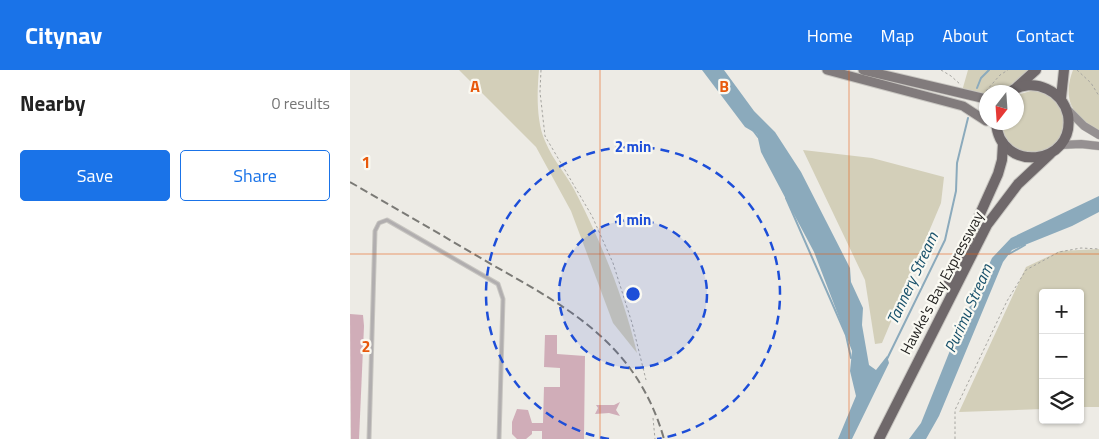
<!DOCTYPE html>
<html lang="en">
<head>
<meta charset="utf-8">
<style>
	:root { --surface:#fff; --page:#f2f2f2; --text:#222; --muted:#767676; --line:#e0e0e0; --accent:#1a73e8 }
	body { margin:0; font-family:"Titillium Web",sans-serif; background:var(--page); color:var(--text) }
	.controls { position:absolute; right:15px; bottom:15px; display:grid; overflow:hidden; border-radius:5px; box-shadow:0 1px 4px #0004 }
	.controls button { width:45px; height:45px; display:grid; place-items:center; padding:0; border:0; border-bottom:1px solid var(--line); background:var(--surface); color:var(--text); font:25px sans-serif }
	.compass { position:absolute; left:629px; top:15px; width:45px; height:45px; border-radius:50%; background:var(--surface); box-shadow:0 1px 4px #0004; rotate:197deg }
	.list { margin:0; padding:0; list-style:none }
	h2 { display:flex; justify-content:space-between; align-items:center; height:65px; margin:0; padding:0 20px; font-size:21px }
	h2 small { font-size:16px; font-weight:400; color:var(--muted) }
	.actions { display:flex; gap:10px; padding:15px 20px }
	.actions a { flex:1; padding:11px 0; border:1px solid var(--accent); border-radius:5px; text-align:center; font-size:18px; color:var(--accent) }
	.actions .main { background:var(--accent); color:#fff }
	.icon { flex:none; width:28px; height:28px; fill:none; stroke:currentColor; stroke-width:2; stroke-linecap:round; stroke-linejoin:round }
	.map { position:relative; flex:none; width:749px; height:369px; overflow:hidden }
	header { display:flex; align-items:center; gap:30px; box-sizing:border-box; height:70px; padding:0 25px; background:var(--accent); color:#fff }
	header strong { font-size:24px }
	nav { display:flex; gap:28px; margin-inline-start:auto; font-size:18px }
	main { display:flex }
	aside { flex:1; background:var(--surface) }
	.map>svg:first-child { display:block }
	.green { fill:#d3cfb9 }
	.water { fill:#8baabc }
	.lines { fill:none; stroke-linecap:round; stroke-linejoin:round }
	.stream { stroke:#8baabc; stroke-width:2 }
	.building { fill:#d0adb8 }
	.lane-casing { stroke:#c8c6c1; stroke-width:5 }
	.secondary-casing { stroke:#c8c6c1; stroke-width:9 }
	.primary-casing { stroke:#c8c6c1; stroke-width:11 }
	.highway-casing { stroke:#c8c6c1; stroke-width:12 }
	.path { stroke:#a6a5a0; stroke-width:1; stroke-dasharray:2.5 2.5; stroke-linecap:butt }
	.lane { stroke:#b1aeaf; stroke-width:3 }
	.secondary { stroke:#959091; stroke-width:8 }
	.primary { stroke:#817b7c; stroke-width:9 }
	.highway { stroke:#6f686a; stroke-width:10 }
	.rail { stroke:#7b7a76; stroke-width:2; stroke-dasharray:8 4; stroke-linecap:butt }
	.grid { fill:none; stroke:#e8590c; stroke-width:1; stroke-opacity:0.55 }
	.ring { fill:none; stroke:#1d4ed8; stroke-width:2.5; stroke-dasharray:9 6 }
	.labels { text-anchor:middle; stroke-width:4.5; stroke-linejoin:round; paint-order:stroke }
	.street-label { font-size:15px; fill:#1e1d1b; stroke:#faf9f2 }
	.water-label { font-size:16px; font-style:italic; fill:#17506a; stroke:#faf9f2 }
	.grid-label { font-size:16px; text-anchor:middle; font-weight:bold; fill:#e8590c; stroke:#faf9f2; stroke-width:4.5; stroke-linejoin:round; paint-order:stroke }
	.centre { fill:#1d4ed8; stroke:#faf9f2; stroke-width:2.5 }
	.ring-label { font-size:15px; text-anchor:middle; font-weight:bold; fill:#1d4ed8; stroke:#faf9f2; stroke-width:4.5; stroke-linejoin:round; paint-order:stroke }
</style>
</head>
<body>
<header>
<strong>Citynav</strong>
<nav><a>Home</a><a>Map</a><a>About</a><a>Contact</a></nav>
</header>
<main>
<aside>
<h2>Nearby<small>0 results</small></h2>
<ul class="list">
</ul>
<div class="actions"><a class="main">Save</a><a>Share</a></div>
</aside>
<div class="map">
<svg width="749" height="369" viewBox="0 0 749 369">
	<rect width="100%" height="100%" fill="#edebe5"/>
	<g class="green">
		<path d="M109,0H189C187,21 186,51 195,71C203,91 219,107 228,127C253,177 274,228 287,283L263,253L221,141L186,77Z"/>
		<path d="M618,0H680C652,23 648,26 612,21Z"/>
		<path d="M723,0H749V61C722,47 712,29 723,0Z"/>
		<path d="M684,20C696,22 706,27 711,39C729,81 661,104 651,54L666,52L667,25Z"/>
		<path d="M453,80L522,88L594,107L591,133L532,273L525,274L515,210Z"/>
		<path d="M749,179V337H730V223H693V339L609,342L676,197L710,181Z"/>
	</g>
	<g class="water">
		<path d="M352,0H374L404,41L425,62L451,102L500,198L501,212L513,238L512,255L519,295L526,300L537,286L539,293L502,369H488L506,326L500,301L502,281L464,182L411,82L407,64L395,57Z"/>
		<path d="M749,126V142L722,156L662,180L653,192L589,346L576,369H559L571,353L603,273L642,188L661,168Z"/>
	</g>
	<g class="lines">
		<g class="stream">
			<path d="M627,18L631,8L639,0"/>
			<path d="M402,59L408,67"/>
			<path d="M436,128L496,265L501,288"/>
			<path d="M659,184L675,175"/>
			<path d="M537,289L595,170L606,121L607,93L618,48"/>
		</g>
	</g>
	<g class="building">
		<path d="M0,244L13,245L14,256L9,369H1Z"/>
		<path d="M195,265H207V284L235,286L234,369H192V361H182V364L176,369H167L162,364V352L167,339L178,340L182,353H193L194,317H210V298L194,297Z"/>
		<path d="M270,332L266,340L270,346L259,343L245,344L248,338L246,335H264Z"/>
	</g>
	<g class="lines">
		<g class="lane-casing">
			<path id="lane" d="M19,369L25,161L29,153L37,150L148,214L153,229L149,369"/>
		</g>
		<g class="secondary-casing">
			<g id="secondary">
				<path d="M717,39L734,56L749,65"/>
				<path d="M710,75L731,74L749,76"/>
			</g>
		</g>
		<g class="primary-casing">
			<g id="primary">
				<path d="M477,0L613,36L636,51"/>
				<path d="M513,0L636,29"/>
			</g>
		</g>
		<g class="highway-casing">
			<g id="highway">
				<path d="M667,17L686,0"/>
				<path d="M711,28L714,0"/>
				<path d="M646,52C649,104 726,96 718,45C715,33 708,24 697,19C685,13 671,14 660,22"/>
				<path d="M598,215L648,104L652,90L653,73"/>
				<path d="M529,369L637,155L668,114L700,84"/>
			</g>
		</g>
		<g class="path">
			<path d="M191,0L190,22L195,66L242,146L263,193L282,253L296,310"/>
			<path d="M591,0L601,6L611,15"/>
			<path d="M727,0L741,13L749,26"/>
			<path d="M636,21L650,5L658,0"/>
			<path d="M303,348L305,369"/>
			<path d="M605,369V340L657,231L676,200L709,182L731,178L749,179"/>
		</g>
		<use href="#lane" class="lane"/>
		<use href="#secondary" class="secondary"/>
		<use href="#primary" class="primary"/>
		<use href="#highway" class="highway"/>
		<path class="rail" d="M0,112C45,138 90,164 134,190C216,237 286,271 314,369"/>
	</g>
	<path class="grid" d="M250,0V369M499,0V369M0,184H749"/>
	<circle cx="283" cy="224" r="74" fill="#1d4ed8" fill-opacity=".12"/>
	<g class="ring">
		<circle cx="283" cy="224" r="74"/>
		<path d="M259 369A147 147 0 1 1 307 369"/>
	</g>
	<g class="labels">
		<g class="street-label">
			<text transform="translate(592 213) rotate(-62)" y="5">Hawke's Bay Expressway</text>
		</g>
		<g class="water-label">
			<text transform="translate(562 208) rotate(-65)" y="6">Tannery Stream</text>
			<text transform="translate(618 238) rotate(-66)" y="6">Purimu Stream</text>
		</g>
	</g>
	<g class="grid-label">
		<text x="125" y="22">A</text>
		<text x="374" y="22">B</text>
		<text x="16" y="98">1</text>
		<text x="16" y="282">2</text>
	</g>
	<circle cx="283" cy="224" r="8" class="centre"/>
	<g class="ring-label">
		<text x="283" y="82">2 min</text>
		<text x="283" y="155">1 min</text>
	</g>
</svg>
<div class="controls">
<button>+</button>
<button>−</button>
<button><svg class="icon" aria-label="layers" viewBox="0 0 24 24"><path d="M12 4l9 5-9 5-9-5zM3 14l9 5 9-5"/></svg></button>
</div>
<svg class="compass" viewBox="-18 -18 36 36"><path d="M0-13l5 13h-10z" fill="#e53935"/><path d="M0 13l5-13h-10z" fill="#767676"/></svg>
</div>
</main>
</body>
</html>
